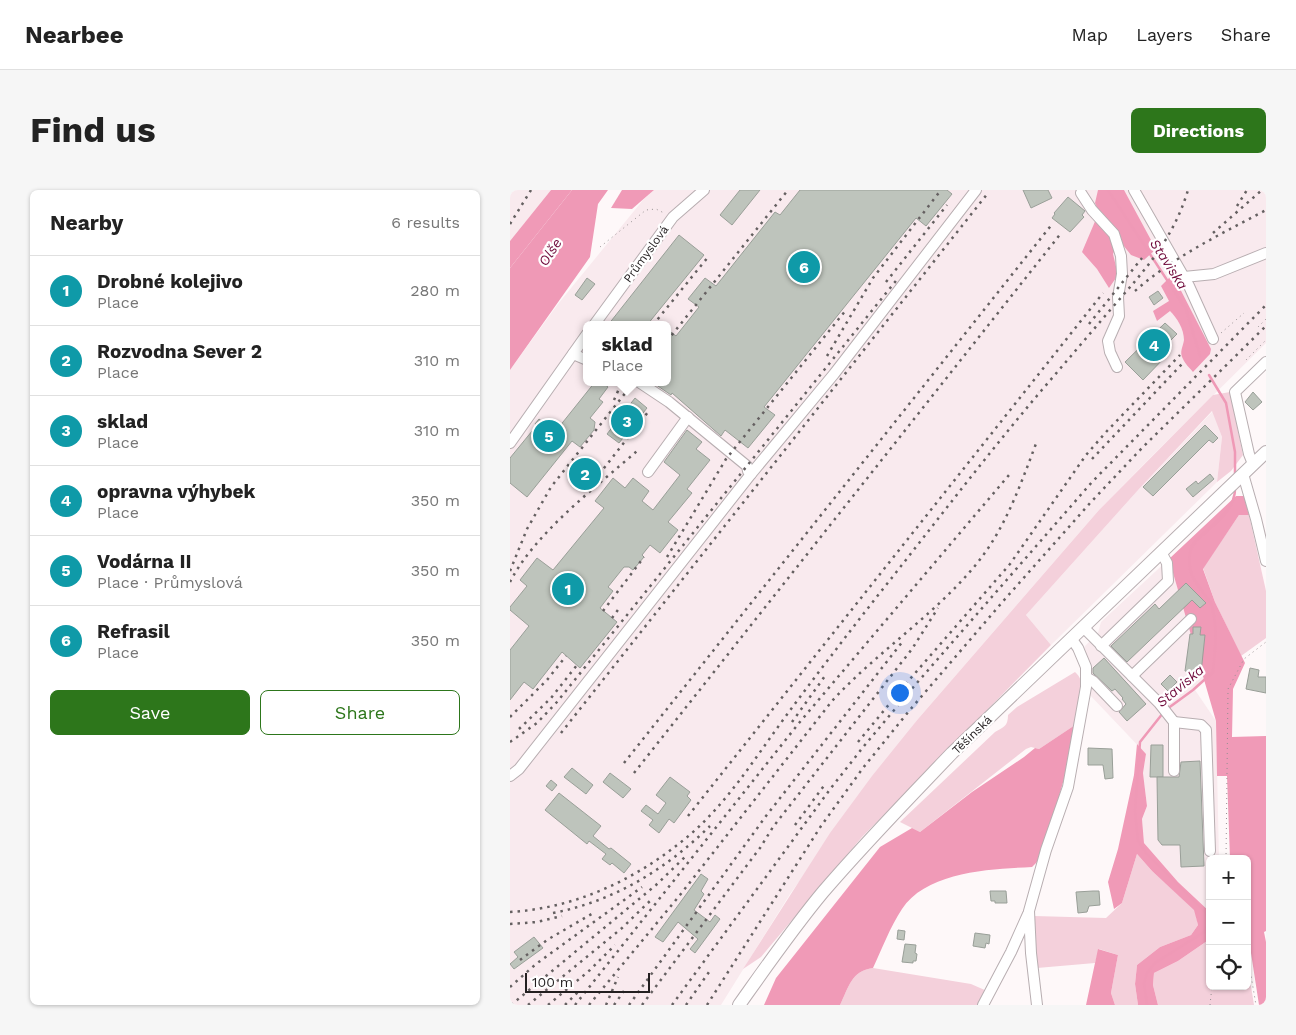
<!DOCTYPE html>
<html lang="en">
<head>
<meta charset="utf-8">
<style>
	:root { --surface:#fff; --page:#f6f6f6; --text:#222; --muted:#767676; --line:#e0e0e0; --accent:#2d761b }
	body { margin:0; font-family:"Work Sans",sans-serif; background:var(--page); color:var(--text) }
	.controls { position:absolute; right:15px; bottom:15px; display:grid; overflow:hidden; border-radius:8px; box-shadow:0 1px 4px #0004 }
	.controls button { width:45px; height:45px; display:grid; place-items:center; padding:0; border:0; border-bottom:1px solid var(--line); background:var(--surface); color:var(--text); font:25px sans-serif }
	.scale { position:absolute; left:15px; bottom:12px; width:125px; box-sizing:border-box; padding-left:5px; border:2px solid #231f20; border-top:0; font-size:14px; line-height:18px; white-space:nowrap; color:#231f20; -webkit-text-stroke:4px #fff; paint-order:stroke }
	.you { position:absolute; left:389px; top:502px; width:18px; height:18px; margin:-12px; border:4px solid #fff; border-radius:50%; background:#1a73e8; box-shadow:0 0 0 8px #1a73e833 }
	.badge { display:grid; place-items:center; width:32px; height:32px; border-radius:50%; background:var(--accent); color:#fff; font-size:16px; font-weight:700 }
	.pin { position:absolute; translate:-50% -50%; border:2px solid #fff; box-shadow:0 1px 5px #0006 }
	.popup { position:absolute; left:73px; top:131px; width:88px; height:65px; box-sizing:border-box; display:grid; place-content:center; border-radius:8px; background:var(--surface); filter:drop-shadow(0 1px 4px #0005); font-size:16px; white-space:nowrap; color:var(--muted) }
	.popup b { font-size:19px; color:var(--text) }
	.popup::after { content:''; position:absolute; left:50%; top:100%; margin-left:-10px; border:10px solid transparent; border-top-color:var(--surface) }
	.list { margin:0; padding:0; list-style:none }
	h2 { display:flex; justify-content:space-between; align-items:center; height:65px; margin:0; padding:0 20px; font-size:21px }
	h2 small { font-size:16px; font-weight:400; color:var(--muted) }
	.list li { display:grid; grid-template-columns:32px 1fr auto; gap:15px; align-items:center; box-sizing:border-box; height:70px; padding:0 20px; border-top:1px solid var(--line) }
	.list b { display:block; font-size:19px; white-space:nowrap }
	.list p { margin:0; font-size:16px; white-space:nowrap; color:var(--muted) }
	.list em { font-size:16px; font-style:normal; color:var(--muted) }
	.actions { display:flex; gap:10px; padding:15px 20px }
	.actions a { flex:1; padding:11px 0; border:1px solid var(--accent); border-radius:8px; text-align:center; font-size:18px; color:var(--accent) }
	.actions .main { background:var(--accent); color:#fff }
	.icon { flex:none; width:28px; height:28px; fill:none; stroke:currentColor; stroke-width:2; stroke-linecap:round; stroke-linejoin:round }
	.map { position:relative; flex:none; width:756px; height:815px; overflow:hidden; border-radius:8px }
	header { display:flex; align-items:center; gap:30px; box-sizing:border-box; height:70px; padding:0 25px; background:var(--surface); border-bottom:1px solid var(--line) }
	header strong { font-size:24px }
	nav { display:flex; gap:28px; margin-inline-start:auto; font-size:18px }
	.intro { display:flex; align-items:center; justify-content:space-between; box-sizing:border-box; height:120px; padding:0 30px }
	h1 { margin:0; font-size:35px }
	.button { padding:12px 22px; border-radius:8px; background:var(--accent); color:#fff; font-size:18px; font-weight:700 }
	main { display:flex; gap:30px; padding:0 30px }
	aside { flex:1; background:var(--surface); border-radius:8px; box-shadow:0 1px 4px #0004 }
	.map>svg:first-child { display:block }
	.built { fill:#f9eaee; fill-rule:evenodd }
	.green { fill:#f4d0db }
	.forest { fill:#f09ab7 }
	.water { fill:#ef99b6 }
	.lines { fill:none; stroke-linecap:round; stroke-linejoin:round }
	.stream { stroke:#ef99b6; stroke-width:2.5 }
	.building { fill:#bec4bc; stroke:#999f98 }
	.minor-casing { stroke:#b8aeb1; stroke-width:12 }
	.major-casing { stroke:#b8aeb1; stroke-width:14 }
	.path { stroke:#948f90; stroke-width:1; stroke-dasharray:1 4; stroke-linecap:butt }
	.minor { stroke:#fff; stroke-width:10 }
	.major { stroke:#fff; stroke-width:12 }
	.rail { stroke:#656061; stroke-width:2.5; stroke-dasharray:2.5 5; stroke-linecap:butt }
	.labels { text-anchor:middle; stroke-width:4.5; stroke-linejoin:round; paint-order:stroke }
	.street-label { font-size:12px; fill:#231f20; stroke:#fff }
	.water-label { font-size:14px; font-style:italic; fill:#700b3c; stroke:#fff }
</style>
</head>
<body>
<header>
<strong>Nearbee</strong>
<nav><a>Map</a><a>Layers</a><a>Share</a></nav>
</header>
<div class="intro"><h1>Find us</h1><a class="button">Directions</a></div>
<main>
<aside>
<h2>Nearby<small>6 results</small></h2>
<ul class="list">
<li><span class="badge" style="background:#0f9aa8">1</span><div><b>Drobné kolejivo</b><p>Place</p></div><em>280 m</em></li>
<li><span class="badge" style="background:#0f9aa8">2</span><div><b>Rozvodna Sever 2</b><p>Place</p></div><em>310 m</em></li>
<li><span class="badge" style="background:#0f9aa8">3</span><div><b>sklad</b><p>Place</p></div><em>310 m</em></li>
<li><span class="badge" style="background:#0f9aa8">4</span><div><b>opravna výhybek</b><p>Place</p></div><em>350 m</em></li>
<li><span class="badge" style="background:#0f9aa8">5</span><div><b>Vodárna II</b><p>Place · Průmyslová</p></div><em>350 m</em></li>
<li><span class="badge" style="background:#0f9aa8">6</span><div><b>Refrasil</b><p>Place</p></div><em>350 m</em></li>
</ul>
<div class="actions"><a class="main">Save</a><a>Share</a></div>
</aside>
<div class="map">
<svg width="756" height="815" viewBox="0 0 756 815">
	<rect width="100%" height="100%" fill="#fef8f9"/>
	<g class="built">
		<path d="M0,0H41L0,51Z"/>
		<path d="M144,0H756V153L641,267L589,320L408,529L280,704L211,815H0V180L48,114L133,10ZM77,135H157V192H77Z"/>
		<path d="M703,221L712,247L707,292L541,455L516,425L629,299Z"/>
		<path d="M659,369L701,479L685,500L706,531L709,669H700V722L668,692L634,653L632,629L637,616L633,583L636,564L579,504L573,458L588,443L591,432Z"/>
	</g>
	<g class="green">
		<path d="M720,202L733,265L721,281L707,292L712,247L702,221L629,299L516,425L541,455L352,647L251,767L233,779L320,643L362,586L408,529L589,320L703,205Z"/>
		<path d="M729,325H739L756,401V448L731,466L705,412L693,378Z"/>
		<path d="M565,482C579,493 568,520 565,535L529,559L521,557L516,559L410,642L390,632L485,542C494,537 498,536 498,525L507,517Z"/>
		<path d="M627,664L642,681L685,720L688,735L681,745L650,757L627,775L625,794L628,815H605L601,803L608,765L589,759L585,773L527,778L524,726L596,728L612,713Z"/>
		<path d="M700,749V796H737V771L744,815H648L643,795L644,783L668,771Z"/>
		<path d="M363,778L461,794L477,801L470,815H330C339,797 341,781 363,778Z"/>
	</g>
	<g class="forest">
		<path d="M41,0H62L0,78V51Z"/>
		<path d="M112,0H144L122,19L101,18Z"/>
		<path d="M588,0H614L641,50L645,60L634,70L621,65L609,50L603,64L608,85L599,98L587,79L572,62L589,22L585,13Z"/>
		<path d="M661,86L665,89L701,159L700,164L683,182C680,178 675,174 673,169C669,162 673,157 674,150C674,139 667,128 660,121L647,131L643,121L659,111L651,96Z"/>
		<path d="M726,306H734L739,325H729L693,379L705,412L735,473L723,499L722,547L756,546V741L754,742L756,752V815H749L741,763L737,762V669H720L717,586H707L706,531L659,369Z"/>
		<path d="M565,535L554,589L540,638L528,671L522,677C482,679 417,681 392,719C380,737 372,759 363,778C341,781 339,797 330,815H254L266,788L370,657L402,638L410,642L462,602L514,567L525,558L529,559Z"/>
		<path d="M627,554L636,564L633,583L637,616L632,629L634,653L668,692L700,722V749L668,771L644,783L643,795L648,815H628L625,794L627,775L650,757L681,745L688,735L684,720L642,681L627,664L612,713L604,719L598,692L608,659L624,585Z"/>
		<path d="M588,759L608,765L601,803L605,815H576Z"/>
	</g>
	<path class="water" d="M62,0H98L88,14L80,67L0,180V78Z"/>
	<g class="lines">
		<g class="stream">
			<path d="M598,0L676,119L690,166"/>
			<path d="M699,185L716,213L725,262V285"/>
			<path d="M657,519L683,500L703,482C705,459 708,439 702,417C701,412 697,408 694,404C683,389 677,381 680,362C683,344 726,328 725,298"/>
			<path d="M637,815L634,793L637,783L645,773L694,742L700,731L696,723L637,664L628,651L625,621L630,552L653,523"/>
		</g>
	</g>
	<g class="building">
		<path d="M230,0H250L222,35L210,25Z"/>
		<path d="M290,0H437L442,4L416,36L406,28L254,217L265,225L238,258L215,240L211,246L162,203L161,205L142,192H157V139L166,146L189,117L178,109L195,88L206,96L265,22L270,25Z"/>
		<path d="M513,0H538L542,8L521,18Z"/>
		<path d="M558,7L575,21L572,25L574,27L560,42L542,28L545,24L544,23Z"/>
		<path d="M169,45L194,65L137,135H98Z"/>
		<path d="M77,88L85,94L72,110L65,105Z"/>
		<path d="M648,101L653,108L644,115L639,107Z"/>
		<path d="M655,133L667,144L651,160L657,165L633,190L615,172Z"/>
		<path d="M85,192H92L98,197L89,209L93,212L80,228L85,232L84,240L70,257L62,251L17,307L0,293V268L27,235L25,234L29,229L45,242Z"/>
		<path d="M743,202L752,212L743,220L735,212Z"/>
		<path d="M125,208L137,218L109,253L97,244Z"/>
		<path d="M695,235L708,248L703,253L699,250L643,306L633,297Z"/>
		<path d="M177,240L192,252L186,259L200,270L177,299L182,303L158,332L168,340L150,363L140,355L132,365L134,367L123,380L119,377H114L98,397L103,401L90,418L107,432L70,478L52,462L23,499L14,492L0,510V460L19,436L0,420V417L17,396L10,390L27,368L43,380L94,318L85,311L103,288L115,298L123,288L139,301L132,311L143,320L170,285L154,272Z"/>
		<path d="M78,268L90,278L72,301L59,290Z"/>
		<path d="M700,284L704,289L683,307L676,299L686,291L688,294Z"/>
		<path d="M676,393L696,413L690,418L682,410L617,472L601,456L645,414L649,419Z"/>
		<path d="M683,437H691L690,445H695L691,483L675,481L680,444H683Z"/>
		<path d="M594,468L636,514L617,531L609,522L616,514L612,509L613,508L605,499L602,501L583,483V478Z"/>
		<path d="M740,478L749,480L748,487H756V503L736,499Z"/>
		<path d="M660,485L667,492L658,501L651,494Z"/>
		<path d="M641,555H653V587H640Z"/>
		<path d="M578,558L602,559L603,588L595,589L593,575H578Z"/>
		<path d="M690,571L694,676L671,677L670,655H652L648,650L647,587H669L671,572Z"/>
		<path d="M62,578L83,595L76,604L54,587Z"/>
		<path d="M100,583L121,599L113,608L93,592Z"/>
		<path d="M160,587L180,602L177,606L181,610L164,633L159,629L149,643L139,635L143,630L131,621L136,615L148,624L156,613L146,605Z"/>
		<path d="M41,590L47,595L42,601L36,596Z"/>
		<path d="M49,603L91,636L83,646L99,659L101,658L121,674L114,683L102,673L100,675L92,669L96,664L79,651L77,654L35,620Z"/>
		<path d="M191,684L198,689L191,701L194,704L184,720L200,732L205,725L210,729L185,763L180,759L188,749L168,732L153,752L145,747Z"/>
		<path d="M480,701H496L497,713H485V711H481Z"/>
		<path d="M583,701H589L590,715L579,716L577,722L568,723L566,702Z"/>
		<path d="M388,740L395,741L394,750L387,749Z"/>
		<path d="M465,743L480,745L479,754L476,753L475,758L463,756Z"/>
		<path d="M24,747L33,758L4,779L0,774L8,767L4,762Z"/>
		<path d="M395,754L406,755L405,763L407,764L406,771H403V773L392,772Z"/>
	</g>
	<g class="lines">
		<g class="minor-casing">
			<g id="minor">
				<path d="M624,0L679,96L703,149"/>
				<path d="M571,3L582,20L604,44L611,66L612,84L608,107L609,126L598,151L600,162L607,177"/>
				<path d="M674,87L704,84L756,63"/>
				<path d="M84,135L163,27L194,0"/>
				<path d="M63,164L77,170"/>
				<path d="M129,192L159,212L237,276L238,281L241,284"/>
				<path d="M0,253L77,144"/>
				<path d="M743,274L739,264L725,202L756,172"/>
				<path d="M138,282L178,227"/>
				<path d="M733,284L746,329L756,371"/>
				<path d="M573,437L649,513L664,532V581"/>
				<path d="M591,456L658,391L657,373L651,362"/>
				<path d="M622,486L681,429"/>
				<path d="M576,487L583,491L607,516"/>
				<path d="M664,532L691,535L696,540L700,661"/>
				<path d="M0,586L9,579L241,284L324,184L466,0"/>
				<path d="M473,815L501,762L518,724"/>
				<path d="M527,815L521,763L519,721L536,660L558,597L576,497V477L568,458L561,448"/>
			</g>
		</g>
		<g class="major-casing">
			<path id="major" d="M229,815C256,777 283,738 313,702C354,654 398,609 442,563L756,262"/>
		</g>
		<g class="path">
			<path d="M90,57L136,20L146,19L154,23"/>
			<path d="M748,137L756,129"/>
			<path d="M711,143L734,123"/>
			<path d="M736,170L756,150"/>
			<path d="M716,669L718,499L734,469L756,452"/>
			<path d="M737,762L746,815"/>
			<path d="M700,815L702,796"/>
		</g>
		<use href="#minor" class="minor"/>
		<use href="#major" class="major"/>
		<g class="rail">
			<path d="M727,16L737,0"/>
			<path d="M0,34L21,0"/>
			<path d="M703,43L752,0"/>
			<path d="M376,92L437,15"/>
			<path d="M625,101C663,67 711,44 756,20"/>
			<path d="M579,134L632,68"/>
			<path d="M143,135L198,67"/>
			<path d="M157,151L278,0"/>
			<path d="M317,166L363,88L431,0"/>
			<path d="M104,210L112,192"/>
			<path d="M582,269L672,174"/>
			<path d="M80,296L138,222"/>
			<path d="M157,367L216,269L336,120"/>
			<path d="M0,381L17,339L41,297L124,192"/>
			<path d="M0,392C25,343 86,297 127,261"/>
			<path d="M93,421L134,367"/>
			<path d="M102,428L110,417"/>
			<path d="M0,527L37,490L56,466"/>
			<path d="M282,532L315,486"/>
			<path d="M9,539L41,508L67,475"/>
			<path d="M51,543L478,3"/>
			<path d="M0,552L27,533L47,512L389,87"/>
			<path d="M348,552L400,489L500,374L576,265L597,241L670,165"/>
			<path d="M114,573L543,33"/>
			<path d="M124,583L552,42"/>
			<path d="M178,626L593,103"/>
			<path d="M285,635L316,593"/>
			<path d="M0,722C66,718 125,690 176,648C215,616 243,571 273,530C304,488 336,446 369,404C423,336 475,267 531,201C555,173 578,146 601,119C634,81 663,50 678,0"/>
			<path d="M43,723C105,711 156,679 200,636"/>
			<path d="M0,734L27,732L52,726"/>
			<path d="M10,770L37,750L85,722"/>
			<path d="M0,797L26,774L132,697"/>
			<path d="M1,815L146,695L176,666"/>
			<path d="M18,815L112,738L141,710"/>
			<path d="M38,815L80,780L105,755"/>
			<path d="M55,815L69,801"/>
			<path d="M65,815L289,533L499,285"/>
			<path d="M79,815L170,705L322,511C366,463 422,427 464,377C495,340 510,296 527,251"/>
			<path d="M96,815L108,787"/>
			<path d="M104,815L114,801"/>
			<path d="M119,815L256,626L393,451"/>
			<path d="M132,815L250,658L263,637L402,459L428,418"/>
			<path d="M162,815L321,598L354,556L406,494L582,292L756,115"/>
			<path d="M176,815L199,782"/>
			<path d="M197,815L311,636L353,578L399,521L495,409L581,312L632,258L756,136"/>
		</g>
	</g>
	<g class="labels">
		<g class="street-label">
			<text transform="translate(136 64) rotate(-54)" y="4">Průmyslová</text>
			<text transform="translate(462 545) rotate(-44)" y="4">Těšínská</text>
		</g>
		<g class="water-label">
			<text transform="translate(40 62) rotate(-57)" y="5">Olše</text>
			<text transform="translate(659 74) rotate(57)" y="5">Staviska</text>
			<text transform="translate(670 496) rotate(-40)" y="5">Staviska</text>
		</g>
	</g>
</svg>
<div class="controls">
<button>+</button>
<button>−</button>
<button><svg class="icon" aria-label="locate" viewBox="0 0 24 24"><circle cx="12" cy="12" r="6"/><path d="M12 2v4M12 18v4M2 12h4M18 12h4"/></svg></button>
</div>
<div class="scale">100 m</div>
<div class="you"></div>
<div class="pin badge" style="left:58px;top:399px;background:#0f9aa8">1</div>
<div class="pin badge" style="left:75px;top:284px;background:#0f9aa8">2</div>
<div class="pin badge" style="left:117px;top:231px;background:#0f9aa8">3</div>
<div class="popup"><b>sklad</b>Place</div>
<div class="pin badge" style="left:644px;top:155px;background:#0f9aa8">4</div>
<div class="pin badge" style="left:39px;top:246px;background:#0f9aa8">5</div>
<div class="pin badge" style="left:294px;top:77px;background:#0f9aa8">6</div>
</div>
</main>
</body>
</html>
